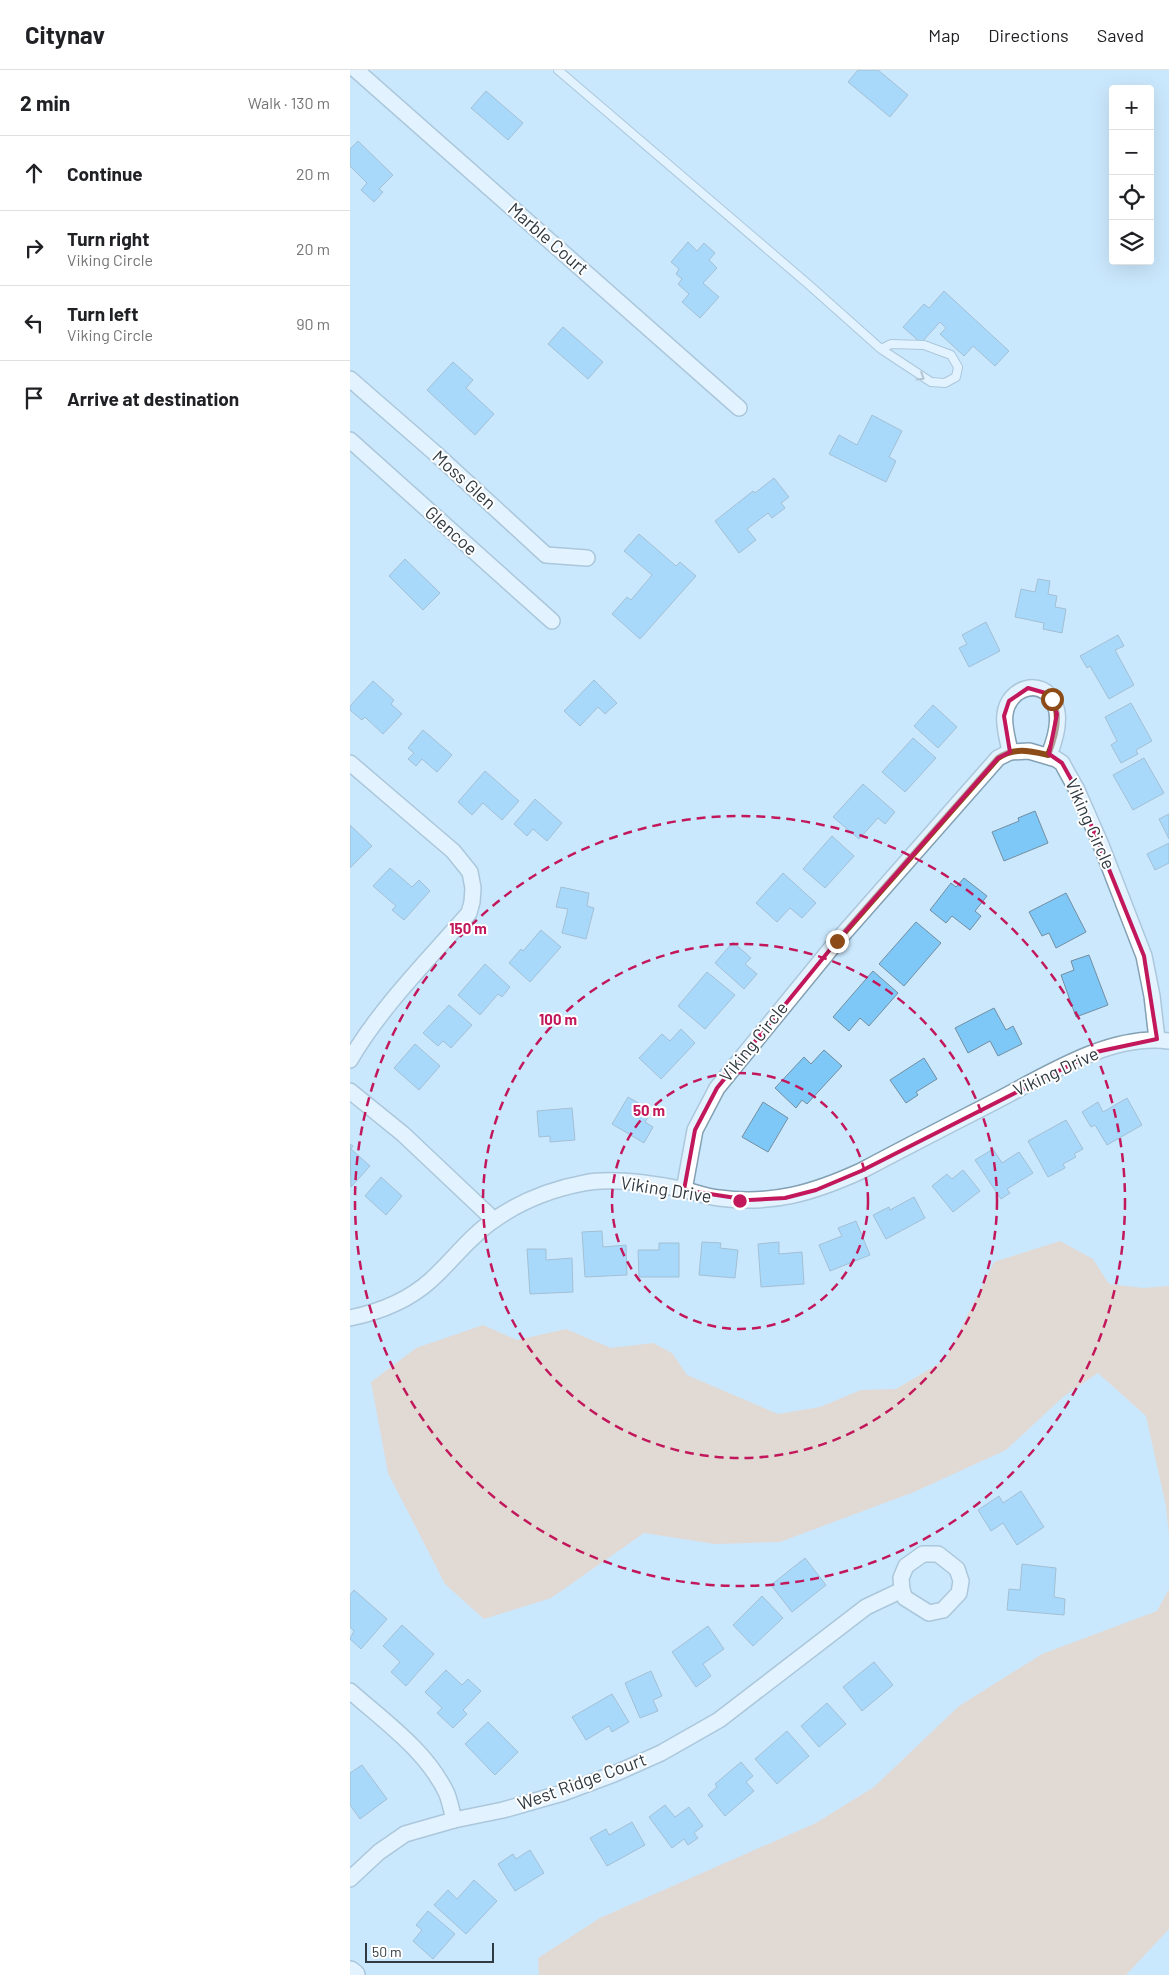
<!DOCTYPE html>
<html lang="en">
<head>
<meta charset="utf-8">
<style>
	:root { --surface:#fff; --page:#f2f2f2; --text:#202124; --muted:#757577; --line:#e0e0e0 }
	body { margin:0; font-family:Barlow,sans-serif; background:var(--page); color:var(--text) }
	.controls { position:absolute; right:15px; top:15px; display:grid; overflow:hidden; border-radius:5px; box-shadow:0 5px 20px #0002 }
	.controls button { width:45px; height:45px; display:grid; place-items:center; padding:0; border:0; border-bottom:1px solid var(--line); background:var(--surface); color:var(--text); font:25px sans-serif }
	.scale { position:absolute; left:15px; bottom:12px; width:129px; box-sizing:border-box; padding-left:5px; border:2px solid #2f3a42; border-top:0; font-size:14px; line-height:18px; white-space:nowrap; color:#2f3a42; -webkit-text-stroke:4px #fff; paint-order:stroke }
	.stop { position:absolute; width:15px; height:15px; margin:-11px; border:4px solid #8d4c17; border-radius:50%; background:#fff }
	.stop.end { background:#8d4c17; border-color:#fff; box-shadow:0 1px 5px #0008 }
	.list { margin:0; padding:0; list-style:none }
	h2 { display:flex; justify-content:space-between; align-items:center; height:65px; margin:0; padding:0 20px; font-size:21px }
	h2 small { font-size:16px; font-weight:400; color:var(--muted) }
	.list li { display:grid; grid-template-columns:32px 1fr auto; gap:15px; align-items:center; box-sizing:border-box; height:75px; padding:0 20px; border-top:1px solid var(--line) }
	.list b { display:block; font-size:19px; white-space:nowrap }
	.list p { margin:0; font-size:16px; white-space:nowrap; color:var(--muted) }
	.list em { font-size:16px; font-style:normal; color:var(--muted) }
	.icon { flex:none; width:28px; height:28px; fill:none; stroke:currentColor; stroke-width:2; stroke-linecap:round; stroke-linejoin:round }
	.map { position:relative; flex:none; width:819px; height:1905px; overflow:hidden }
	header { display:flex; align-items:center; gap:30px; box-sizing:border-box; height:70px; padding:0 25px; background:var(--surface); border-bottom:1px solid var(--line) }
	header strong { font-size:24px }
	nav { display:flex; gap:28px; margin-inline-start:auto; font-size:18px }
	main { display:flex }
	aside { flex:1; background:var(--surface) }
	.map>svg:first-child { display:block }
	.green { fill:#fdc7a3 }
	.building { fill:#7ec8f8; stroke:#738ea1 }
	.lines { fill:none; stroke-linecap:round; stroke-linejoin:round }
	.lane-casing { stroke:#84a0b3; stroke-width:10 }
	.street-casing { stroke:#84a0b3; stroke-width:18 }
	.secondary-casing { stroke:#84a0b3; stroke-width:24 }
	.lane { stroke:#fff; stroke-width:8 }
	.street { stroke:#fff; stroke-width:15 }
	.secondary { stroke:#fff; stroke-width:21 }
	.oneway { stroke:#979ca0 }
	.route { stroke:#8d4c17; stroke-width:6 }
	.marked { fill:none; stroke:#c2185b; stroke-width:4; stroke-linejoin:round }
	.ring { fill:none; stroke:#c2185b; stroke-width:2.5; stroke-dasharray:9 6 }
	.labels { text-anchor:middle; stroke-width:4; stroke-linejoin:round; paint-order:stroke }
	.street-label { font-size:18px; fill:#2f3a42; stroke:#fff }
	.centre { fill:#c2185b; stroke:#fff; stroke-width:2.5 }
	.ring-label { font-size:15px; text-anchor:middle; font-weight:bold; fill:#c2185b; stroke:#fff; stroke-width:4; stroke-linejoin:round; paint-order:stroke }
</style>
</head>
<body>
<header>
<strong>Citynav</strong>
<nav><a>Map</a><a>Directions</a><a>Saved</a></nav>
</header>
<main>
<aside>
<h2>2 min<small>Walk · 130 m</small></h2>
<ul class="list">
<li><svg class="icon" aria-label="ahead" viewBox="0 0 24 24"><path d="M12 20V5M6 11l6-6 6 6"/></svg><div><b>Continue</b></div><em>20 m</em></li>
<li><svg class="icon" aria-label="right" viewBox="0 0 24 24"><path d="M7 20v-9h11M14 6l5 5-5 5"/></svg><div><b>Turn right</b><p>Viking Circle</p></div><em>20 m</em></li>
<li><svg class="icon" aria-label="left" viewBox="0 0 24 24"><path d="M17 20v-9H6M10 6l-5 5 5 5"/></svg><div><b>Turn left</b><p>Viking Circle</p></div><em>90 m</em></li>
<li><svg class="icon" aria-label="arrive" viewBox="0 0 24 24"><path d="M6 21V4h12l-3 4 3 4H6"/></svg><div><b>Arrive at destination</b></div></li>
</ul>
</aside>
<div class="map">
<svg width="819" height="1905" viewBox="0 0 819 1905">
	<rect width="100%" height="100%" fill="#cbe8fd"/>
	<g class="green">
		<path d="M710,1171L743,1189L759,1214L793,1218L819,1216V1466L816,1436L796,1346L748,1303L713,1327L656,1380L564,1422L430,1472L365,1474L294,1463L201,1528L134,1549L95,1514L38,1403L21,1312L66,1278L133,1255L167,1270L216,1259L261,1278L303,1273L322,1283L337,1305L428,1344L470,1337L511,1320L546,1319L595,1290L644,1192Z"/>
		<path d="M819,1519V1859L776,1905H189L188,1888L250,1848L466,1753L524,1717L609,1636L692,1584L807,1541Z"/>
	</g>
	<g class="building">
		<path d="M508,0H528L558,25L540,47L498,12Z"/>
		<path d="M136,21L173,53L158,70L121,38Z"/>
		<path d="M8,71L43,105L29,119L33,122L24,132L11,120L17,113L0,96V79Z"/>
		<path d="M338,172L347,181L354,173L365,183L359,190L367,198L353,213L369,227L350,248L332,232L339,224L328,214L332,209L326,204L329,199L321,192Z"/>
		<path d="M594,221L659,281L645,296L623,276L614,286L590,264L596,258L590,252L571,273L553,257L574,234L579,238Z"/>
		<path d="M213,257L253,292L238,309L198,274Z"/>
		<path d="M103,292L123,310L116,318L144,344L125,365L77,320Z"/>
		<path d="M522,345L552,361L539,387L546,391L536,412L479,384L489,365L507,375Z"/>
		<path d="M424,408L439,427L431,433L435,438L422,448L418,443L397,459L406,470L389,483L365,451L403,421L405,423Z"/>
		<path d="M289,464L326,496L330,492L346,506L290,569L262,544L277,527L281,530L302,505L274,481Z"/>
		<path d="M55,489L90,523L73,540L39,506Z"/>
		<path d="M688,509L700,511L698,524L707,526L705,537L716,539L712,563L693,559L694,553L665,547L671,519L685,522Z"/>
		<path d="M636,552L650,581L619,597L609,578L617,574L612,565Z"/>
		<path d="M768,565L774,576L765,580L784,615L759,629L740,596L737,598L730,586Z"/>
		<path d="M244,610L267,633L255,644L248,637L230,656L214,641Z"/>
		<path d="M23,611L44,630L41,634L52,644L33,664L15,647L12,650L0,640V636Z"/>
		<path d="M781,633L802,671L786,680L788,684L771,693L761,675L767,671L755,647Z"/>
		<path d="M583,635L607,657L588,678L564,656Z"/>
		<path d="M73,660L102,685L87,702L72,689L66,696L58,689L64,683L58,678Z"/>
		<path d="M563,668L586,688L555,722L532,702Z"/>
		<path d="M794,688L814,723L783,740L763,705Z"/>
		<path d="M135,701L169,731L152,750L133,733L122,745L108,732Z"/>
		<path d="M513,714L545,742L535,754L528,748L509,769L483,747Z"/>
		<path d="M185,729L212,753L197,771L183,759L177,766L164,754Z"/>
		<path d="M685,741L698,773L654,791L642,762L669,751L668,748Z"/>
		<path d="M819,744V769L809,749Z"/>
		<path d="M0,755L22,776L0,798Z"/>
		<path d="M482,766L504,786L475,818L453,799Z"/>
		<path d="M819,773V793L805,800L797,784Z"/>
		<path d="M40,798L62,817L69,810L80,821L54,850L42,840L46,836L23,816Z"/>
		<path d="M433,803L466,833L452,848L440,838L427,852L406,833Z"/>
		<path d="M614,808L637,826L625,841L631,846L620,860L602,846L596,853L580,840L601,813L606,817Z"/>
		<path d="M211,817L239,823L237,836L244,838L236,869L212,863L218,839L206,837Z"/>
		<path d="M716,823L736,862L706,878L699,863L692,866L679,842Z"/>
		<path d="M566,852L591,873L554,916L529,894Z"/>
		<path d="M191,860L211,877L180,912L159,893L171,879L173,881Z"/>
		<path d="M383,872L401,888L395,894L407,904L394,919L365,893Z"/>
		<path d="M739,885L758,935L726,947L711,905L724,900L721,891Z"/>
		<path d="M135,894L160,917L152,927L148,924L130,945L108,925Z"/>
		<path d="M523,901L548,923L519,956L510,948L499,961L483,947Z"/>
		<path d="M357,902L385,925L355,959L328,936Z"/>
		<path d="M99,935L122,955L101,978L93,971L88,976L73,963Z"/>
		<path d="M644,938L656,960L663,956L672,974L648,986L640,971L618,983L605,958Z"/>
		<path d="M331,959L345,973L311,1009L289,988L312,964L320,971Z"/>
		<path d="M65,974L90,996L69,1020L44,998Z"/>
		<path d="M474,980L492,996L457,1034L452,1030L446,1038L425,1018L454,987L461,994Z"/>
		<path d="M574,988L587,1009L566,1022L568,1025L556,1033L540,1010Z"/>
		<path d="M278,1027L302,1041L295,1052L303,1057L294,1073L262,1054Z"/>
		<path d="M777,1028L792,1055L757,1075L745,1055L741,1057L732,1042L748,1032L753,1042Z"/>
		<path d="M413,1032L438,1048L418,1082L392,1067Z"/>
		<path d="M222,1038L225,1070L200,1072V1066L189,1067L187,1041Z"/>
		<path d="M716,1050L733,1079L724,1084L726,1087L713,1094L715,1098L698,1107L678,1071Z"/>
		<path d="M0,1074L3,1076L1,1079L20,1096L1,1117Z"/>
		<path d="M643,1079L652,1093L669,1082L683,1103L657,1119L660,1123L651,1129L625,1090Z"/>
		<path d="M613,1100L630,1121L603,1142L582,1116L597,1104L602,1109Z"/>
		<path d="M31,1107L52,1126L36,1145L15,1126Z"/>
		<path d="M564,1127L575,1148L536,1169L523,1145L539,1137L540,1140Z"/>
		<path d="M506,1151L520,1185L480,1201L469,1175L492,1166L488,1158Z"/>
		<path d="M252,1161L253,1177L276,1175L277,1205L235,1207L232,1162Z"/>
		<path d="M352,1172L371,1173L370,1178L388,1180L385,1208L349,1205Z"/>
		<path d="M429,1172V1184L452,1182L454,1214L411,1217L408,1174Z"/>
		<path d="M309,1173H329V1207H289L288,1180H309Z"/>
		<path d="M177,1179H196V1190L222,1188L223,1222L180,1224Z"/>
		<path d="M671,1421L694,1457L667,1475L653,1453L641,1461L628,1440L649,1426L653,1433Z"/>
		<path d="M455,1488L476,1515L442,1542L421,1515Z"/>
		<path d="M672,1494L706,1498L704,1527L715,1529L714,1545L657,1540L659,1519L670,1520Z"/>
		<path d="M4,1520L37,1549L11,1579L0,1569L4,1561L0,1557V1525Z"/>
		<path d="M412,1526L433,1548L403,1576L383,1555Z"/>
		<path d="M52,1555L84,1584L56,1616L41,1602L50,1592L33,1576Z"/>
		<path d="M358,1556L374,1579L353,1594L361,1606L346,1617L322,1582Z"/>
		<path d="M524,1592L543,1615L512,1641L493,1617Z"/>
		<path d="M96,1600L112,1615L118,1609L131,1621L113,1640L117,1644L103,1658L87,1643L92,1638L75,1622Z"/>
		<path d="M301,1601L312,1626L303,1630L308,1641L290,1648L275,1613Z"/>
		<path d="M262,1624L279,1652L262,1662L259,1656L236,1670L222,1647Z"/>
		<path d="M477,1633L496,1654L469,1677L451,1656Z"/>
		<path d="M138,1652L168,1682L145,1705L115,1674Z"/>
		<path d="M437,1661L459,1686L427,1714L405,1689Z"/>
		<path d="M391,1692L403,1706L396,1712L404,1721L375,1746L358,1725L367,1717L365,1714Z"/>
		<path d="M12,1695L37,1729L10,1749L0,1735V1703Z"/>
		<path d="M315,1735L325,1747L339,1737L353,1756L344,1763L348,1768L338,1775L334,1769L322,1778L299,1747Z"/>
		<path d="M282,1752L295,1775L257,1796L240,1768L256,1759L259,1765Z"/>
		<path d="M180,1780L194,1803L165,1821L148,1794L163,1784L166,1789Z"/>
		<path d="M124,1810L147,1831L116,1864L84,1835L98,1820L107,1829Z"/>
		<path d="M78,1841L105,1864L83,1889L63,1871L72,1860L66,1855Z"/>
	</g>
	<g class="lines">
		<g class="lane-casing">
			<path id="lane" d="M208,0L458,214L531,279L581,312L595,313L606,307L608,297L601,285L574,275L541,274L531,279"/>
		</g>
		<g class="street-casing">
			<g id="street">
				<path d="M6,0L389,338"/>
				<path d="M0,309L85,383L196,485L237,488"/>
				<path d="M0,370L202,551"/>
				<path d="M660,682C658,670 653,655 655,644C658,618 692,606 704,633C712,648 705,670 699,685"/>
				<path d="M0,693L103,781L120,802L123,818L122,832L119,843C79,889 30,938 0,990"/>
				<path d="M0,1021L53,1064L144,1150"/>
				<path d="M334,1120L345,1060L367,1018L487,871L648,688L660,682L679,681L706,689L712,693L718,704L727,720L751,775L794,886L802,926L807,969"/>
				<path d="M0,1248C29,1242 59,1230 81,1210C103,1190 120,1166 144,1150C171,1131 202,1119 234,1113C264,1107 306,1114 336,1120C347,1123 358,1127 369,1128C422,1135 463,1123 511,1101C556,1077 601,1054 646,1031C696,1005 761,963 819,971"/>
				<path d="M573,1484H588L607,1499L611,1511L609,1523L593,1540L579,1543L555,1528L552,1520L551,1508L556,1496Z"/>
				<path d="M0,1621C34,1651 77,1681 97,1724C100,1732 102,1742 104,1750"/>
				<path d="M0,1809L29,1782L55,1764L104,1750L153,1740L213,1723L264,1704L311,1683L369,1650L516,1537L552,1520"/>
			</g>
		</g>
		<g class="secondary-casing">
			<path id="secondary" d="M0,1902L4,1905"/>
		</g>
		<use href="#lane" class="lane"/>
		<use href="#street" class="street"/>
		<use href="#secondary" class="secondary"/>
	</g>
	<defs><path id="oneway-chevron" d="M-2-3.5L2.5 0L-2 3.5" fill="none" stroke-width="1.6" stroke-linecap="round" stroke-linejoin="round" transform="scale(1.25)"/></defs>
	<use class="oneway" href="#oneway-chevron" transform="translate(571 307) rotate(32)"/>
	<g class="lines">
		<path class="route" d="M487,871L648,688C664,677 680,681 698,685C705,668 712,645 702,629"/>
	</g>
	<path d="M0 0H819V1905H0ZM678,618L699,624L707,644L699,684L712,693L727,720L794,886L807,969L746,982L511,1101L466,1120L435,1128L399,1130L334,1120L345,1060L367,1018L487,871L648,688L660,682L654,646L659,631Z" fill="#cbe8fd" fill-opacity=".55" fill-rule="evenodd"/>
	<path class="marked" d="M678,618L699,624L707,644L699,684L712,693L727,720L794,886L807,969L746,982L511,1101L466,1120L435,1128L399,1130L334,1120L345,1060L367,1018L487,871L648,688L660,682L654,646L659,631Z"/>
	<g class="ring">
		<circle cx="390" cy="1131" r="128"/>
		<circle cx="390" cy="1131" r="257"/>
		<circle cx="390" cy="1131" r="385"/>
	</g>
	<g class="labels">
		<g class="street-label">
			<text transform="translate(198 169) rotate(41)" y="6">Marble Court</text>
			<text transform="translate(114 410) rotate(42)" y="6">Moss Glen</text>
			<text transform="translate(101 461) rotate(42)" y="6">Glencoe</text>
			<text transform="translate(740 754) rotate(66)" y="6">Viking Circle</text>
			<text transform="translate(404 972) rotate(-51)" y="6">Viking Circle</text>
			<text transform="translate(706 1002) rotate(-25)" y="6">Viking Drive</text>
			<text transform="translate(316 1120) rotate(9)" y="6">Viking Drive</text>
			<text transform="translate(232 1712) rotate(-20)" y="6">West Ridge Court</text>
		</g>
	</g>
	<circle cx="390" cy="1131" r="8" class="centre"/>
	<g class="ring-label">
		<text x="118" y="864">150 m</text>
		<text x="208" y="955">100 m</text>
		<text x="299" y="1046">50 m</text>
	</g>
</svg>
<div class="controls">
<button>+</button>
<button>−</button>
<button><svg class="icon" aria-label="locate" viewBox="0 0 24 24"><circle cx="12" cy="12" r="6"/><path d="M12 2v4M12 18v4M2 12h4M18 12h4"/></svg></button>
<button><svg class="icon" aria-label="layers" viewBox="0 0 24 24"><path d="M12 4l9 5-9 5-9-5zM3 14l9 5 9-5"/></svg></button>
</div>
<div class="scale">50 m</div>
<div class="stop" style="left:702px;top:629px"></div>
<div class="stop end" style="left:487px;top:871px"></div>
</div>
</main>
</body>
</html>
